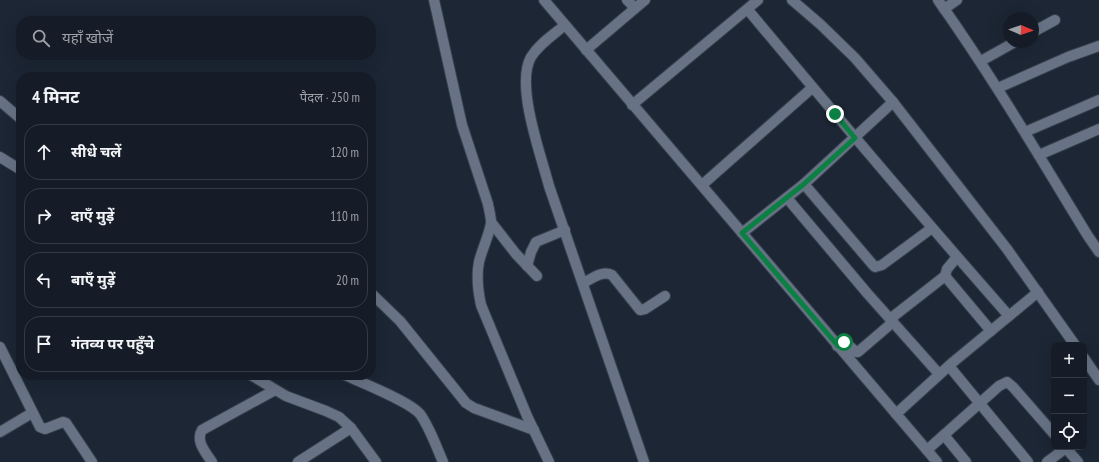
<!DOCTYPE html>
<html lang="hi">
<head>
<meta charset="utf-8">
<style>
	:root { --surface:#151c27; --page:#1e252f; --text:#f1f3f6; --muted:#9da1a7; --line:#343a44 }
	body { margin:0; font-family:"PT Sans Narrow","Noto Sans Devanagari",sans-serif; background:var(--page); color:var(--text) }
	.controls { position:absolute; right:12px; bottom:12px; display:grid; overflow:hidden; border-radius:8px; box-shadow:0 4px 16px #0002 }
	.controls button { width:36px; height:36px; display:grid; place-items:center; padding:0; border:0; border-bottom:1px solid var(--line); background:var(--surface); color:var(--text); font:20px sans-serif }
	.compass { position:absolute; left:1003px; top:12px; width:36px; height:36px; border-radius:50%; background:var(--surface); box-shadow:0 4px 16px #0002; rotate:92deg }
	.stop { position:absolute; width:12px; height:12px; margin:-9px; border:3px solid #0b8043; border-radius:50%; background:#fff }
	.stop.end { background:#0b8043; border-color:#fff; box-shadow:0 1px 4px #0008 }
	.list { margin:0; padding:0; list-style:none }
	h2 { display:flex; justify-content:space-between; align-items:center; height:52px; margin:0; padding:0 16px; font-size:17px }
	h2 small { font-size:13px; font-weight:400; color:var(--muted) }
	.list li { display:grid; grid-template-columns:26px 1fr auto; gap:12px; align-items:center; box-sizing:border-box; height:56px; margin:0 8px 8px; padding:0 8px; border:1px solid var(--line); border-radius:16px }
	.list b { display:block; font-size:15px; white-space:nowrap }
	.list em { font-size:13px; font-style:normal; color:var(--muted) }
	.icon { flex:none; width:22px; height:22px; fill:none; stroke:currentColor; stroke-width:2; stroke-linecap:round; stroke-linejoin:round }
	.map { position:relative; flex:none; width:1099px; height:462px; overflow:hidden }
	.search { position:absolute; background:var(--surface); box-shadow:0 4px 16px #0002; left:16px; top:16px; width:360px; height:44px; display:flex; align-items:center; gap:10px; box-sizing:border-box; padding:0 14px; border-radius:16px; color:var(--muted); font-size:15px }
	.panel { position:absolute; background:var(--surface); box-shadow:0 4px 16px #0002; left:16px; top:72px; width:360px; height:308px; border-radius:16px }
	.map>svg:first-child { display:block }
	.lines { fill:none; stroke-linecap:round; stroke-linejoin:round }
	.minor-casing { stroke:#39404d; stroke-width:12 }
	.minor { stroke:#677385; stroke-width:10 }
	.route { stroke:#0b8043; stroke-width:5 }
</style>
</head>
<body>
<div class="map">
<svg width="1099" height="462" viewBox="0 0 1099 462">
	<rect width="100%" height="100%" fill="#1c2634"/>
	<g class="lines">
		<g class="minor-casing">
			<g id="minor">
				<path d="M434,0L462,125L488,204C489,210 491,216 491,223C489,236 482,249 479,262C476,277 478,291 481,305L527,416L549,462"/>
				<path d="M544,0L937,462"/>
				<path d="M627,0L635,8"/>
				<path d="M792,0L820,24L855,58L893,102L1007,249L1075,345"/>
				<path d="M938,0C992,76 1039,156 1088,236L1099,252"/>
				<path d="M944,9L957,0"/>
				<path d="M748,10C834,113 920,215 1009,316"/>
				<path d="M565,25C553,35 539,44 531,57C515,85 541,155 549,186L644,462"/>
				<path d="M1033,32L1055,20"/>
				<path d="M586,50L645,0"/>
				<path d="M981,61L1015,42"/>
				<path d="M998,88L1068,57L1099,46"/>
				<path d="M0,101L21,119"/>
				<path d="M632,105L758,0"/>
				<path d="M1025,132L1099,100"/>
				<path d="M1039,155L1099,129"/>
				<path d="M0,157L21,170"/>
				<path d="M804,184L873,265L875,267L882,265L932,228"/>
				<path d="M702,185L812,88"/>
				<path d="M787,198L867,293L939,374"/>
				<path d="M491,222L516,254L537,276"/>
				<path d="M742,233L804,184L893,102"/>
				<path d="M957,257L947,269L945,276L991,331"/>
				<path d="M527,266L531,252L536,242L565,230"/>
				<path d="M583,283C592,279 602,270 612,275L640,310L645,309L665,296"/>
				<path d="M371,293L400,321L466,403L474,408L534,430"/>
				<path d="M890,319L945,276"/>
				<path d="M837,346L845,342L856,352H858L893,322"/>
				<path d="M0,347L40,427L45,429L63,422L66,423L92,462"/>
				<path d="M1084,358L1099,380"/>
				<path d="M949,366L1028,462"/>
				<path d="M251,375L286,396L326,411L339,417L351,428L376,462"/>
				<path d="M345,375C362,383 409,401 420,414C430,428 436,446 443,462"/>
				<path d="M896,414L952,363L1038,292"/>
				<path d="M0,432L32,413"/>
				<path d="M944,435L966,462"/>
				<path d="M1065,447L1078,462"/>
				<path d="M927,450L999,386L1007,382L1013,387L1054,434"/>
				<path d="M212,462C206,453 195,441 202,430L275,390"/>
				<path d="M298,462L351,428"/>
				<path d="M1047,462L1066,448"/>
			</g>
		</g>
		<use href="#minor" class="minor"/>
	</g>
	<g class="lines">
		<path class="route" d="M835,114L855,138L804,184L742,233L838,346L844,342"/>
	</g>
</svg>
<div class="controls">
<button>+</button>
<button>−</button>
<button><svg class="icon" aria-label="locate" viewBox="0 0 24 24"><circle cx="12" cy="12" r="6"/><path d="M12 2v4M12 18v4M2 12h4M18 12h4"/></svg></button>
</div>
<svg class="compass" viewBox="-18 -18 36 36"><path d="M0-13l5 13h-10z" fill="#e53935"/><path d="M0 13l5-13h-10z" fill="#9da1a7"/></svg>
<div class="stop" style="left:844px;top:342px"></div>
<div class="stop end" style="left:835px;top:114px"></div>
<div class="search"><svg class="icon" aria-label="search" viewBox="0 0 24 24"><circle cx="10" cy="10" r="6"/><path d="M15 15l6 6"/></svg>यहाँ खोजें</div>
<section class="panel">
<h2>4 मिनट<small>पैदल · 250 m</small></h2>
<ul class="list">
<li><svg class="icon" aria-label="ahead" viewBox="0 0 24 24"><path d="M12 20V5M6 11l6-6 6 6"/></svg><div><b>सीधे चलें</b></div><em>120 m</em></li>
<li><svg class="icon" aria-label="right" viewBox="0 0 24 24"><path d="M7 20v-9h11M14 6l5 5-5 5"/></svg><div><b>दाएँ मुड़ें</b></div><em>110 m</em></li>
<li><svg class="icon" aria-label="left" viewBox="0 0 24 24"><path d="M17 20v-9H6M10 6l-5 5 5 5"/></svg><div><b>बाएँ मुड़ें</b></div><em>20 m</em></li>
<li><svg class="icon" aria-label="arrive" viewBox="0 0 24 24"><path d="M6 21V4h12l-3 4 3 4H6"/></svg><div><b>गंतव्य पर पहुँचे</b></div></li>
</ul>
</section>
</div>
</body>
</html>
